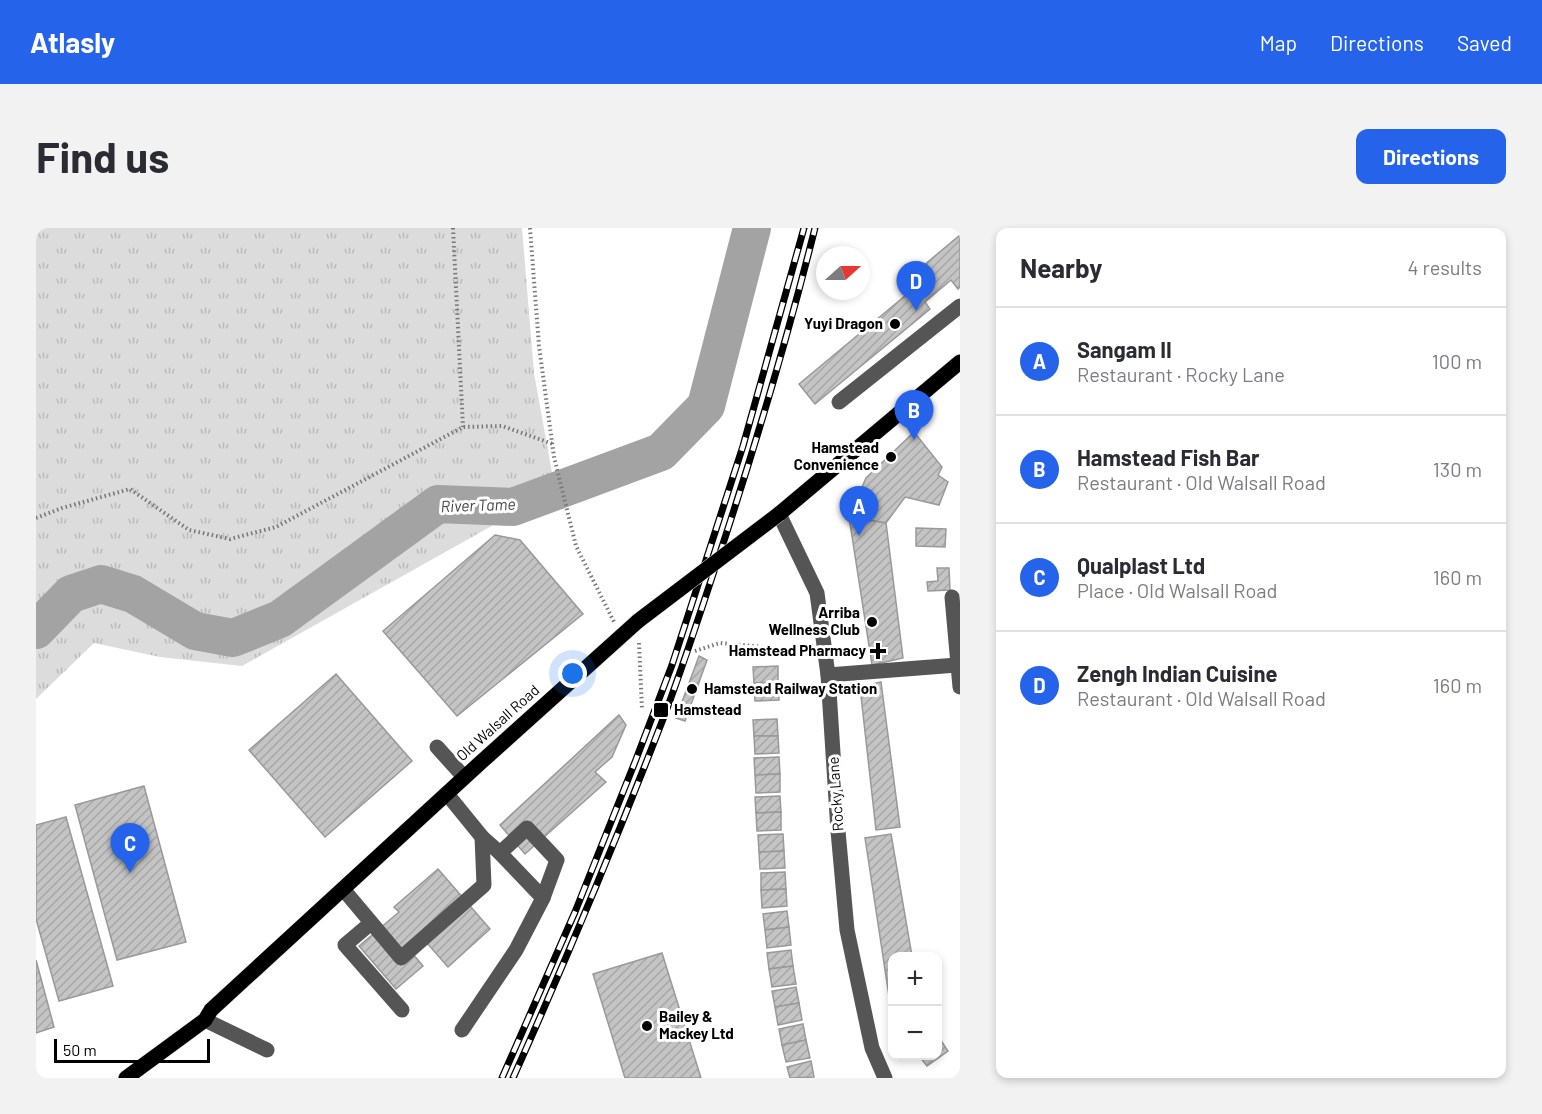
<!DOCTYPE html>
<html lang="en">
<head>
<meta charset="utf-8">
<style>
	:root { --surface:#fff; --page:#f2f2f3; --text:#2b2b33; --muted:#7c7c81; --line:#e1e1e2; --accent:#2563eb }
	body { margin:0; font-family:Barlow,sans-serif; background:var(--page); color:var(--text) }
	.controls { position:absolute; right:18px; bottom:18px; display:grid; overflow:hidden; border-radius:12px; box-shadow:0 3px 9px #0003 }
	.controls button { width:54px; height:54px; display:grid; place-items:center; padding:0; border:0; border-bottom:2px solid var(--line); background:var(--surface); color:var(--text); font:30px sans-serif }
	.compass { position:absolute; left:780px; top:18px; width:54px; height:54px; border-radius:50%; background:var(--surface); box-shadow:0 3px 9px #0003; rotate:69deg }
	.scale { position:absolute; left:18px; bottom:15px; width:156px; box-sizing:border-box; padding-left:6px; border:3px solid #000; border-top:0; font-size:16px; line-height:21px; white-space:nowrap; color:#000; -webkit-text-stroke:4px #fff; paint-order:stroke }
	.you { position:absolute; left:537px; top:446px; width:21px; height:21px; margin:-15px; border:4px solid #fff; border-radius:50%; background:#1a73e8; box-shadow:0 0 0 9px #1a73e833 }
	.badge { display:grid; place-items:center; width:39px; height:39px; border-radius:50%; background:var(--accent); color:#fff; font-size:20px; font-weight:700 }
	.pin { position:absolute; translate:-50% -50px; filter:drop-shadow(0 2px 3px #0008) }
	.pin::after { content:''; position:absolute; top:32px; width:21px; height:18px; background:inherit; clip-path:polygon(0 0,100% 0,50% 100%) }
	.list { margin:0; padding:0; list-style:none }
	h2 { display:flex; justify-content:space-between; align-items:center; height:78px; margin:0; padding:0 24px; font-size:26px }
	h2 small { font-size:20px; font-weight:400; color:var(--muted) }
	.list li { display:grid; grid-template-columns:39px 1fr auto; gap:18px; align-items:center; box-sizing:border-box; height:108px; padding:0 24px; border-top:2px solid var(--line) }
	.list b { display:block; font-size:22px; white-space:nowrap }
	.list p { margin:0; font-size:20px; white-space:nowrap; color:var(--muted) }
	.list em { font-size:20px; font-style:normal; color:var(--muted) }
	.map { position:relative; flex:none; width:924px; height:850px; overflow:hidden; border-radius:12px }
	header { display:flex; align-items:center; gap:36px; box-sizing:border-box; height:84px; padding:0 30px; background:var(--accent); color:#fff }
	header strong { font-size:28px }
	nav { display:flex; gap:33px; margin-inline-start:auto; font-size:21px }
	.intro { display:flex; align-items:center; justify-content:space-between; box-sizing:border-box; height:144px; padding:0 36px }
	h1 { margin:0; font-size:42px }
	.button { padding:15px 27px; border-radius:12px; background:var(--accent); color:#fff; font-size:21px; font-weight:700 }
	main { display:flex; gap:36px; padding:0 36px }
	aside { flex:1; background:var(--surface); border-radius:12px; box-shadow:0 3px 9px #0003 }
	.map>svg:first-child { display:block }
	.park { fill:url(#park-tufts) }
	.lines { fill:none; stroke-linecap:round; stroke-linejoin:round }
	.river { stroke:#a3a3a3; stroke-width:38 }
	.building { fill:url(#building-hatch); stroke:#999; stroke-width:1.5 }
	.major-casing { stroke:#dbdbdb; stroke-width:16 }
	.path { stroke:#777; stroke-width:4; stroke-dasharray:1.5 3; stroke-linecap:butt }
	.minor { stroke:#555; stroke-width:15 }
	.major { stroke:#000; stroke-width:15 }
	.rail-casing { stroke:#000; stroke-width:7 }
	.rail { stroke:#fff; stroke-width:4.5; stroke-dasharray:14; stroke-linecap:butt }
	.major-bridge-casing { stroke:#dbdbdb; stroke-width:16; stroke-linecap:butt }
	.major-bridge { stroke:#000; stroke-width:15 }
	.poi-dot { fill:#000; stroke:#fff; stroke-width:2 }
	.labels { text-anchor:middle; stroke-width:6; stroke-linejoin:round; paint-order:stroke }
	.poi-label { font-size:15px; font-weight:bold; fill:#000; stroke:#fff; text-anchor:end }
	.street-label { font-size:15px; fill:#000; stroke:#fff }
	.water-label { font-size:16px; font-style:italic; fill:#444; stroke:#fff }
</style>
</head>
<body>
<header>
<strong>Atlasly</strong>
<nav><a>Map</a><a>Directions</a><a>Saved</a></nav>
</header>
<div class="intro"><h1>Find us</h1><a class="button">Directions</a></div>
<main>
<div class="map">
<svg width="924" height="850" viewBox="0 0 924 850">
	<defs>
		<pattern id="park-tufts" width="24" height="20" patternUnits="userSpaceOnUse" patternTransform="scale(1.5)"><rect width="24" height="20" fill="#dcdcdc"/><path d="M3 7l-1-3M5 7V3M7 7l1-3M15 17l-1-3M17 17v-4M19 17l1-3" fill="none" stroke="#bbb"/></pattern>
		<pattern id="building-hatch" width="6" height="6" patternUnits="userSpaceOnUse" patternTransform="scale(1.5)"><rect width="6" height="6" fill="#c4c4c4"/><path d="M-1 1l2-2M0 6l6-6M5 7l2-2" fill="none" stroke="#a7a7a7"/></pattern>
	</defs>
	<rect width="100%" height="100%" fill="#fff"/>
	<path class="park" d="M0,0H486L498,145L519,261L477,286L206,438L124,429L58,415L0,471Z"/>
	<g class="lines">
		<path class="river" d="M0,402L35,366L65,356L97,366L159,403L197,410L244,391L402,276L477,279L625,224L670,178L716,0"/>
	</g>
	<g class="building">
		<path d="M924,7V59L922,61L915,52L889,74L894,81L779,176L763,156L876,62L869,53Z"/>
		<path d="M878,204L906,239L902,247L912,254L903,277L869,269L850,295L813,289L830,250Z"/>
		<path d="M813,289L850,295L867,430L836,437Z"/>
		<path d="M880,300L910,301L909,319L880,318Z"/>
		<path d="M459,307L484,312L547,386L421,488L347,403Z"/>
		<path d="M901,340H913L914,362L892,363L891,354L902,353Z"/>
		<path d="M663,428L671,432L649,493L640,490Z"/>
		<path d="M742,438V454L718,455L717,439Z"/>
		<path d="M300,446L376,533L289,609L213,522Z"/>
		<path d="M742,454L743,472L719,473L718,455Z"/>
		<path d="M845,454L864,599L840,602L824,459Z"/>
		<path d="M583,487L590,497L576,529L559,544L570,554L489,626L464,597Z"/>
		<path d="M741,491L742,508H718L717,492Z"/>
		<path d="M718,508H742L743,525L719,526Z"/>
		<path d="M743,529L744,546L719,547L718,530Z"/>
		<path d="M744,546V564L720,565L719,547Z"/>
		<path d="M108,558L150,714L81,732L39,577Z"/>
		<path d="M744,568L745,584L720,585L719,569Z"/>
		<path d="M745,584V602L721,603L720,585Z"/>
		<path d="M30,589L77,758L23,773L0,691V597Z"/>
		<path d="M747,606L748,623L723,624L722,607Z"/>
		<path d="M855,606L876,728H856V774L853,768L829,610Z"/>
		<path d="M748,623L749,640L724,641L723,624Z"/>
		<path d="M402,641L454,701L412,739L383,706L370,718L387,738L360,761L323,718L363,684L358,679Z"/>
		<path d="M749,644L750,661L725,662V645Z"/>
		<path d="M750,661L751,678L726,680L725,662Z"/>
		<path d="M751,683L753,699L729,702L727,686Z"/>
		<path d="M753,699L755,717L731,720L729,702Z"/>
		<path d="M755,722L757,738L733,741L731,725Z"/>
		<path d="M626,725L665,850H589L557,746Z"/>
		<path d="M0,732L18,799L0,805Z"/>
		<path d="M757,738L760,756L736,759L733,741Z"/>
		<path d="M760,759L763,775L739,779L736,763Z"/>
		<path d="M763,775L766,792L742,797L739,779Z"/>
		<path d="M767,796L770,812L746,817L743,801Z"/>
		<path d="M902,808L912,823L891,838L883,828H902Z"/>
		<path d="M770,812L774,830L750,834L746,817Z"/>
		<path d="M775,833L778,849L754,850L751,839Z"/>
	</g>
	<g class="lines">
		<g class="major-casing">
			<g id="major">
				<path d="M743,286L924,134"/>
				<path d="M90,850L169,792L175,782L443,536L602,393"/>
			</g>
		</g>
		<g class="path">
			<path d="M417,0L427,199"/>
			<path d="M494,0L503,118L518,229L540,318L578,394"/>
			<path d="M0,290L26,280L94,261L153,302L194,311L240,299L427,199L466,198L517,216"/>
			<path d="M603,415L606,481"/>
			<path d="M659,423L684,415L761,422L773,420"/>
		</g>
		<g class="minor">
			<path d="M803,174L924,78"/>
			<path d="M743,286L781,365L792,447L802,603L811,702L836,820L849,850"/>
			<path d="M916,369L924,459"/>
			<path d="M792,447L921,437"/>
			<path d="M401,519L428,549"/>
			<path d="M464,625L491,600L521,632L507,670"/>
			<path d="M307,661L365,730L448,657L446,609L411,566"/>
			<path d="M335,695L309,717L366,782"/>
			<path d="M169,792L231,822"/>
			<path d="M426,802L480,722L507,670L464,625L446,609"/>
		</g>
		<use href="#major" class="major"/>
		<g class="rail-casing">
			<g id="rail">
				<path d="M466,850L539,684L599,534L636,437L707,218L768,0"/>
				<path d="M477,850C531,730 582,608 629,486C648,435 665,383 682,331C718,222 751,112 779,0"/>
			</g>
		</g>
		<use href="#rail" class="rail"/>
		<g class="major-bridge-casing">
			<path id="major-bridge" d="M602,393L743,286"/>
		</g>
		<use href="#major-bridge" class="major-bridge"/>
	</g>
	<g class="poi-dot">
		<circle cx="859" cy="96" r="6"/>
		<circle cx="855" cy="229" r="6"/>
		<circle cx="836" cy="394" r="6"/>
		<path d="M839 414h6v6h6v6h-6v6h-6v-6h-6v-6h6z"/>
		<circle cx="656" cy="461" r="6"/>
		<rect x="617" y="474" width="16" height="16" rx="3"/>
		<circle cx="611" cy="798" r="6"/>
	</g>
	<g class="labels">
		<g class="poi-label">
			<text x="847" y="101">Yuyi Dragon</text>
			<text x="843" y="225">Hamstead<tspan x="843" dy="17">Convenience</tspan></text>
			<text x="824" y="390">Arriba<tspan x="824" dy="17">Wellness Club</tspan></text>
			<text x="830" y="428">Hamstead Pharmacy</text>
			<text x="668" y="466" text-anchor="start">Hamstead Railway Station</text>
			<text x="638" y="487" text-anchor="start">Hamstead</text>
			<text x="623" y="794" text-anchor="start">Bailey &amp;<tspan x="623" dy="17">Mackey Ltd</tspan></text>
		</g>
		<g class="street-label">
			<text transform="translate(462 495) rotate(-42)" y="5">Old Walsall Road</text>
			<text transform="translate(800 566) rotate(-94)" y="5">Rocky Lane</text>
		</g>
		<g class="water-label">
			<text transform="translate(442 277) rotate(-2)" y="6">River Tame</text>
		</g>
	</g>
</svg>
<div class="controls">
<button>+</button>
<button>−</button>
</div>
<svg class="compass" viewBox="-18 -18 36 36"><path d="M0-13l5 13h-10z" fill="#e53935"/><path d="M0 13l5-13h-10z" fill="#7c7c81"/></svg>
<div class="scale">50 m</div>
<div class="you"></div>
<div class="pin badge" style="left:823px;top:308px">A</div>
<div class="pin badge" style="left:878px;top:212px">B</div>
<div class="pin badge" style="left:94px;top:645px">C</div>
<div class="pin badge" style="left:880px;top:83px">D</div>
</div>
<aside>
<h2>Nearby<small>4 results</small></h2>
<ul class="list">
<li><span class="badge">A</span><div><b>Sangam II</b><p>Restaurant · Rocky Lane</p></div><em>100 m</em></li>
<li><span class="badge">B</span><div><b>Hamstead Fish Bar</b><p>Restaurant · Old Walsall Road</p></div><em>130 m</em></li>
<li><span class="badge">C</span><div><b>Qualplast Ltd</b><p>Place · Old Walsall Road</p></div><em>160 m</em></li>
<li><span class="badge">D</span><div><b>Zengh Indian Cuisine</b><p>Restaurant · Old Walsall Road</p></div><em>160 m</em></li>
</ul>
</aside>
</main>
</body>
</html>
